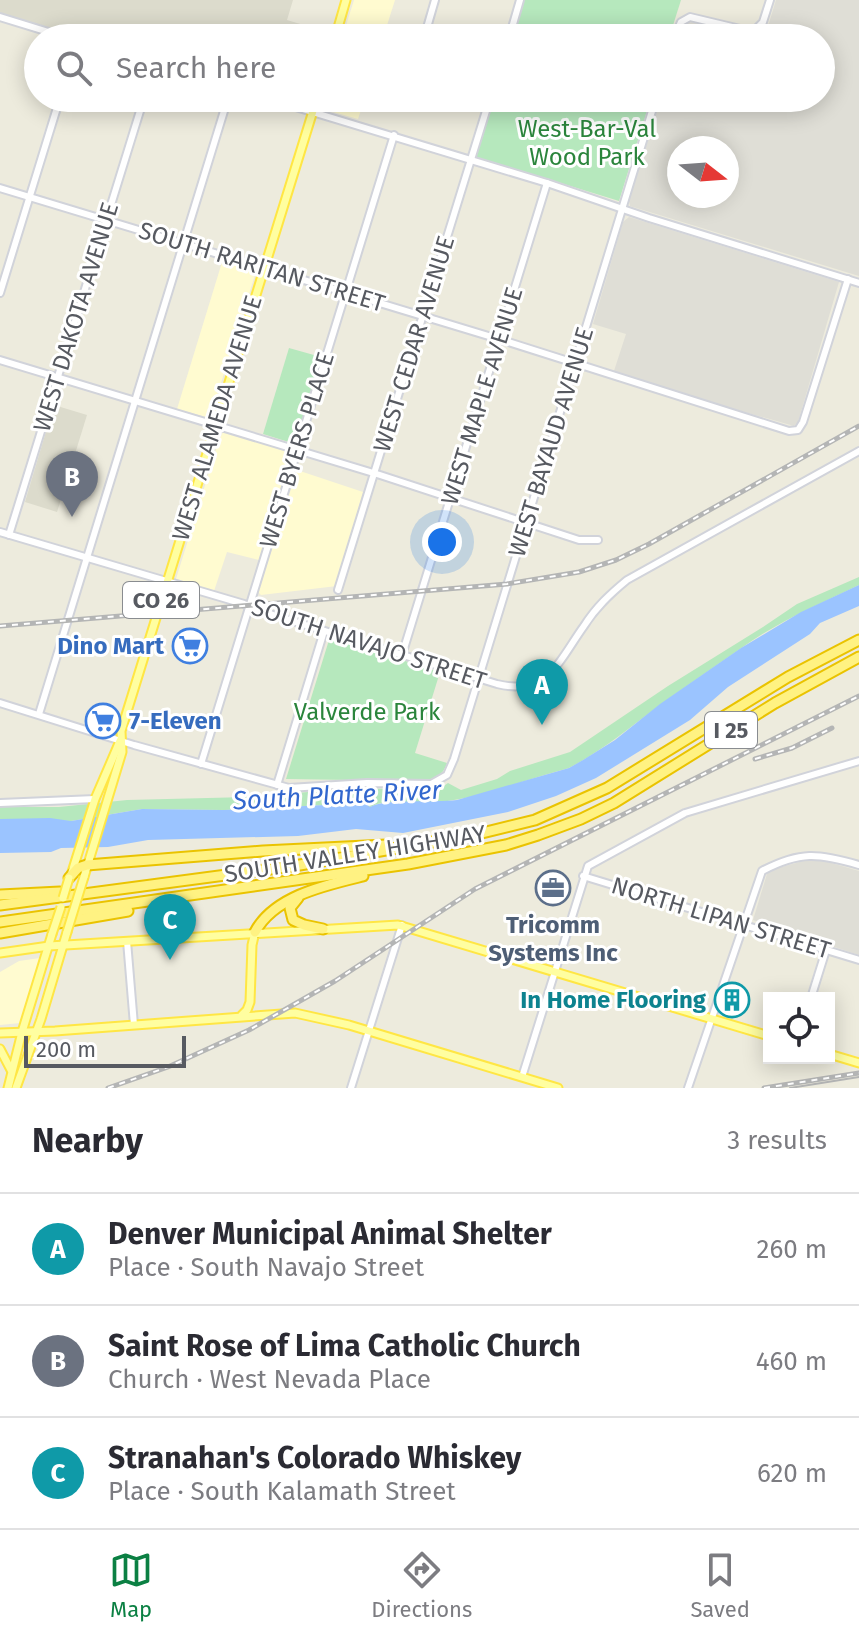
<!DOCTYPE html>
<html lang="en">
<head>
<meta charset="utf-8">
<style>
	:root { --surface:#fff; --page:#f7f7f7; --text:#2b2b33; --muted:#7c7c81; --line:#e1e1e2; --accent:#0b8043 }
	body { margin:0; font-family:"Fira Sans",sans-serif; background:var(--page); color:var(--text) }
	.controls { position:absolute; right:24px; bottom:24px; display:grid; overflow:hidden; border-radius:0px; box-shadow:0 4px 20px #0003 }
	.controls button { width:72px; height:72px; display:grid; place-items:center; padding:0; border:0; border-bottom:2px solid var(--line); background:var(--surface); color:var(--text); font:40px sans-serif }
	.compass { position:absolute; left:667px; top:136px; width:72px; height:72px; border-radius:50%; background:var(--surface); box-shadow:0 4px 20px #0003; rotate:107deg }
	.scale { position:absolute; left:24px; bottom:20px; width:162px; box-sizing:border-box; padding-left:8px; border:4px solid #575a61; border-top:0; font-size:22px; line-height:28px; white-space:nowrap; color:#575a61; -webkit-text-stroke:6px #fff; paint-order:stroke }
	.you { position:absolute; left:442px; top:542px; width:28px; height:28px; margin:-20px; border:6px solid #fff; border-radius:50%; background:#1a73e8; box-shadow:0 0 0 12px #1a73e833 }
	.badge { display:grid; place-items:center; width:52px; height:52px; border-radius:50%; background:var(--accent); color:#fff; font-size:26px; font-weight:700 }
	.pin { position:absolute; translate:-50% -66px; filter:drop-shadow(0 2px 4px #0008) }
	.pin::after { content:''; position:absolute; top:42px; width:28px; height:24px; background:inherit; clip-path:polygon(0 0,100% 0,50% 100%) }
	.list { margin:0; padding:0; list-style:none }
	h2 { display:flex; justify-content:space-between; align-items:center; height:104px; margin:0; padding:0 32px; font-size:34px }
	h2 small { font-size:26px; font-weight:400; color:var(--muted) }
	.list li { display:grid; grid-template-columns:52px 1fr auto; gap:24px; align-items:center; box-sizing:border-box; height:112px; padding:0 32px; border-top:2px solid var(--line) }
	.list b { display:block; font-size:30px; white-space:nowrap }
	.list p { margin:0; font-size:26px; white-space:nowrap; color:var(--muted) }
	.list em { font-size:26px; font-style:normal; color:var(--muted) }
	.icon { flex:none; width:44px; height:44px; fill:none; stroke:currentColor; stroke-width:2; stroke-linecap:round; stroke-linejoin:round }
	.map { position:relative; flex:none; width:859px; height:1088px; overflow:hidden }
	.search { position:absolute; background:var(--surface); box-shadow:0 4px 20px #0003; left:24px; right:24px; top:24px; height:88px; display:flex; align-items:center; gap:20px; box-sizing:border-box; padding:0 28px; border-radius:44px; color:var(--muted); font-size:30px }
	.sheet { height:440px; background:var(--surface) }
	nav { display:flex; justify-content:space-around; align-items:center; box-sizing:border-box; height:112px; border-top:2px solid var(--line); background:var(--surface); font-size:22px; color:var(--muted) }
	nav a { display:grid; justify-items:center; gap:4px }
	nav .on { color:var(--accent) }
	.map>svg:first-child { display:block }
	.commercial { fill:#fffbd0 }
	.industrial { fill:#dfded6; fill-rule:evenodd }
	.education { fill:#dcdbcc }
	.green { fill:#b6e8bd }
	.water { fill:#9bc4ff }
	.lines { fill:none; stroke-linecap:round; stroke-linejoin:round }
	.minor-casing { stroke:#d1d3da; stroke-width:10 }
	.major-casing { stroke:#ffe644; stroke-width:11 }
	.highway-casing { stroke:#eac300; stroke-width:13 }
	.minor { stroke:#fff; stroke-width:6 }
	.major { stroke:#fffea0; stroke-width:7 }
	.highway { stroke:#fff282; stroke-width:9 }
	.tram { stroke:#b4b5b5; stroke-width:2 }
	.rail-casing { stroke:#b4b5b5; stroke-width:5 }
	.rail { stroke:#fff; stroke-width:2; stroke-dasharray:6; stroke-linecap:butt }
	.major-bridge-casing { stroke:#ffe644; stroke-width:11; stroke-linecap:butt }
	.major-bridge { stroke:#fffea0; stroke-width:7 }
	.labels { text-anchor:middle; stroke-width:6; stroke-linejoin:round; paint-order:stroke }
	.shield { fill:#fff; stroke:#898c90; stroke-width:2 }
	.shield-label { font-size:22px; font-weight:bold; fill:#575a61 }
	.park-label { font-size:24px; fill:#2b853c; stroke:#fff }
	.street-label { font-size:24px; fill:#575a61; stroke:#fff }
	.shop-label { font-size:24px; font-weight:bold; fill:#366cbe; stroke:#fff; text-anchor:end }
	.service-label { font-size:24px; font-weight:bold; fill:#4e5e75; stroke:#fff }
	.culture-label { font-size:24px; font-weight:bold; fill:#0d838f; stroke:#fff; text-anchor:end }
	.water-label { font-size:26px; font-style:italic; fill:#3267ce; stroke:#fff }
</style>
</head>
<body>
<div class="map">
<svg width="859" height="1088" viewBox="0 0 859 1088">
	<rect width="100%" height="100%" fill="#edebdd"/>
	<g class="commercial">
		<path d="M354,0H395L383,38H342Z"/>
		<path d="M324,98H365L358,119L323,109Z"/>
		<path d="M223,259L255,268L256,272L210,418L177,409Z"/>
		<path d="M227,431L290,452L292,455L259,560L227,552L214,591L176,579L219,440L223,432Z"/>
		<path d="M297,470L363,492L337,586L261,595L258,592L260,586Z"/>
		<path d="M40,958L20,1023L0,1025V972L19,961Z"/>
	</g>
	<g class="industrial">
		<path d="M776,0H859V276L630,206L629,201L661,98H821V38H680L687,23L694,21L731,34L757,37L769,23ZM679,148H727V196H679Z"/>
		<path d="M629,217L839,282L798,422L794,426L613,374L626,334L593,324L623,222Z"/>
		<path d="M814,858L859,871V955L753,920L767,874L771,870Z"/>
	</g>
	<g class="education">
		<path d="M0,0H293L287,20L330,33L328,38H81L0,13Z"/>
		<path d="M54,405L87,415L57,512L25,502Z"/>
	</g>
	<g class="green">
		<path d="M524,0H681L669,38H513Z"/>
		<path d="M494,98H651L619,201L476,157Z"/>
		<path d="M289,348L321,357L295,444L263,434Z"/>
		<path d="M859,577V585C818,605 777,622 740,649C713,668 686,686 660,705C630,727 602,751 569,768C522,780 473,802 425,803C406,804 387,798 370,807L365,803L224,810L142,809L71,821L0,819V807H59L127,800L248,797L356,788L422,790L441,788L448,783L461,790L497,779L510,771L570,752L668,686L763,627L797,604Z"/>
		<path d="M333,638L440,672L415,753L447,763C442,778 432,780 418,781L286,779L329,640Z"/>
	</g>
	<path class="water" d="M859,585V606L820,623L810,634L728,687L690,720L596,778L556,796L508,812L403,833L356,829L298,836L148,840L108,847L61,848L51,852L0,853V819L50,818L71,821L142,809L224,810L365,803L370,807C386,798 434,803 457,800L569,768L583,760L615,740L660,704L741,648L801,612Z"/>
	<g class="lines">
		<g class="minor-casing">
			<g id="minor">
				<path d="M0,17L68,38"/>
				<path d="M424,38L435,0"/>
				<path d="M509,38L520,0"/>
				<path d="M674,38L681,22L690,17L753,32L763,22L770,0"/>
				<path d="M266,98L547,183L649,218L859,283"/>
				<path d="M0,188L505,341L789,431L798,430L803,422L848,279"/>
				<path d="M0,293L60,98"/>
				<path d="M0,360L380,475L579,540H598"/>
				<path d="M0,532L244,604L273,615L497,684C548,697 560,659 584,626C596,607 610,594 627,580L859,451"/>
				<path d="M9,535L144,98"/>
				<path d="M338,590L490,98"/>
				<path d="M402,655L547,183"/>
				<path d="M0,703L134,745L289,788L367,783L431,784L447,775L454,759L656,98"/>
				<path d="M39,714L228,98"/>
				<path d="M201,764L394,135"/>
				<path d="M277,785L324,631"/>
				<path d="M0,803L95,799"/>
				<path d="M583,876L859,960"/>
				<path d="M127,941L134,1025"/>
				<path d="M811,998L826,950"/>
				<path d="M522,1077L588,866L685,813L859,761"/>
				<path d="M351,1088L402,925"/>
				<path d="M688,1088L762,871C800,851 818,853 859,865"/>
			</g>
		</g>
		<g class="major-casing">
			<g id="major">
				<path d="M335,38L346,0"/>
				<path d="M72,872L95,799L120,741"/>
				<path d="M84,877L122,752L121,731L317,98"/>
				<path d="M0,953L49,946L398,925L769,1036"/>
				<path d="M242,1015L247,1010L250,1002L252,945L255,932"/>
				<path d="M0,1033L55,1031L295,1013L349,1025L558,1088"/>
				<path d="M0,1049L11,1070"/>
				<path d="M829,1054L859,1063"/>
				<path d="M8,1088L22,1032L52,934"/>
				<path d="M16,1088L41,1019L67,932"/>
			</g>
		</g>
		<g class="highway-casing">
			<g id="highway">
				<path d="M69,878L78,868L87,865L263,851L386,845"/>
				<path d="M0,895L60,892"/>
				<path d="M298,898L290,908L293,920L304,925L323,929"/>
				<path d="M0,905L294,866L478,834L535,820L607,788L788,677L859,640"/>
				<path d="M0,922L408,864L506,845L538,835L581,819L614,803L775,703L859,657"/>
				<path d="M255,932C274,896 326,885 363,876"/>
				<path d="M0,933L128,911"/>
			</g>
		</g>
		<use href="#minor" class="minor"/>
		<use href="#major" class="major"/>
		<use href="#highway" class="highway"/>
		<path class="tram" d="M790,1088L859,1077"/>
		<g class="rail-casing">
			<g id="rail">
				<path d="M0,626L507,584L579,572L616,560L649,544L859,426"/>
				<path d="M755,759L792,748L832,728"/>
				<path d="M108,1088L168,1067L249,1030L335,981L475,889L859,696"/>
				<path d="M764,1088L859,1073"/>
			</g>
		</g>
		<use href="#rail" class="rail"/>
		<g class="major-bridge-casing">
			<g id="major-bridge">
				<path d="M63,898L69,878"/>
				<path d="M67,932L84,877"/>
				<path d="M52,934L61,907"/>
			</g>
		</g>
		<use href="#major-bridge" class="major-bridge"/>
	</g>
	<defs>
		<g id="supermarket-ring" transform="scale(1.8)"><circle r="9.5" fill="#fff" stroke="#3f7fe0" stroke-width="1.5"/><path d="M-6-5.5h2.5l.6 2H6L4.5 2H-2.5L-4.4-4H-6ZM-1.5 3.2a1.3 1.3 0 1 0 .1 0ZM3 3.2a1.3 1.3 0 1 0 .1 0Z" fill="#3f7fe0"/></g>
		<g id="office-ring" transform="scale(1.8)"><circle r="9.5" fill="#fff" stroke="#5c6f8a" stroke-width="1.5"/><path d="M-6-3h4V-5.5h4V-3h4V5H-6ZM-1-4.5V-3h2v-1.5ZM-6 0V1H6V0Z" fill="#5c6f8a"/></g>
		<g id="building-ring" transform="scale(1.8)"><circle r="9.5" fill="#fff" stroke="#0f9aa8" stroke-width="1.5"/><path d="M-4-6H4V6H1V3H-1V6H-4ZM-2.5-4.3h1.7v1.8h-1.7ZM.8-4.3h1.7v1.8H.8ZM-2.5-1h1.7V.8h-1.7ZM.8-1h1.7V.8H.8Z" fill="#0f9aa8"/></g>
	</defs>
	<g fill-rule="evenodd">
		<use href="#supermarket-ring" x="190" y="646"/>
		<use href="#supermarket-ring" x="103" y="721"/>
		<use href="#office-ring" x="553" y="888"/>
		<use href="#building-ring" x="732" y="1000"/>
	</g>
	<g class="labels">
		<g class="shield">
			<rect x="123" y="582" width="76" height="36" rx="6"/>
			<rect x="705" y="712" width="52" height="36" rx="6"/>
		</g>
		<g class="shield-label">
			<text x="161" y="608">CO 26</text>
			<text x="731" y="738">I 25</text>
		</g>
		<g class="park-label">
			<text x="587" y="137">West-Bar-Val<tspan x="587" dy="28">Wood Park</tspan></text>
			<text x="367" y="720">Valverde Park</text>
		</g>
		<g class="street-label">
			<text transform="translate(262 267) rotate(17)" y="8">SOUTH RARITAN STREET</text>
			<text transform="translate(76 317) rotate(-73)" y="8">WEST DAKOTA AVENUE</text>
			<text transform="translate(414 344) rotate(-73)" y="8">WEST CEDAR AVENUE</text>
			<text transform="translate(482 396) rotate(-73)" y="8">WEST MAPLE AVENUE</text>
			<text transform="translate(217 418) rotate(-73)" y="8">WEST ALAMEDA AVENUE</text>
			<text transform="translate(551 442) rotate(-73)" y="8">WEST BAYAUD AVENUE</text>
			<text transform="translate(297 450) rotate(-73)" y="8">WEST BYERS PLACE</text>
			<text transform="translate(369 644) rotate(18)" y="8">SOUTH NAVAJO STREET</text>
			<text transform="translate(355 854) rotate(-9)" y="8">SOUTH VALLEY HIGHWAY</text>
			<text transform="translate(721 918) rotate(17)" y="8">NORTH LIPAN STREET</text>
		</g>
		<g class="shop-label">
			<text x="164" y="654">Dino Mart</text>
			<text x="129" y="729" text-anchor="start">7-Eleven</text>
		</g>
		<g class="service-label">
			<text x="553" y="933">Tricomm<tspan x="553" dy="28">Systems Inc</tspan></text>
		</g>
		<g class="culture-label">
			<text x="706" y="1008">In Home Flooring</text>
		</g>
		<g class="water-label">
			<text transform="translate(337 795) rotate(-3)" y="9">South Platte River</text>
		</g>
	</g>
</svg>
<div class="controls">
<button><svg class="icon" aria-label="locate" viewBox="0 0 24 24"><circle cx="12" cy="12" r="6"/><path d="M12 2v4M12 18v4M2 12h4M18 12h4"/></svg></button>
</div>
<svg class="compass" viewBox="-18 -18 36 36"><path d="M0-13l5 13h-10z" fill="#e53935"/><path d="M0 13l5-13h-10z" fill="#7c7c81"/></svg>
<div class="scale">200 m</div>
<div class="you"></div>
<div class="pin badge" style="left:542px;top:725px;background:#0f9aa8">A</div>
<div class="pin badge" style="left:72px;top:517px;background:#6b7280">B</div>
<div class="pin badge" style="left:170px;top:960px;background:#0f9aa8">C</div>
<div class="search"><svg class="icon" aria-label="search" viewBox="0 0 24 24"><circle cx="10" cy="10" r="6"/><path d="M15 15l6 6"/></svg>Search here</div>
</div>
<section class="sheet">
<h2>Nearby<small>3 results</small></h2>
<ul class="list">
<li><span class="badge" style="background:#0f9aa8">A</span><div><b>Denver Municipal Animal Shelter</b><p>Place · South Navajo Street</p></div><em>260 m</em></li>
<li><span class="badge" style="background:#6b7280">B</span><div><b>Saint Rose of Lima Catholic Church</b><p>Church · West Nevada Place</p></div><em>460 m</em></li>
<li><span class="badge" style="background:#0f9aa8">C</span><div><b>Stranahan's Colorado Whiskey</b><p>Place · South Kalamath Street</p></div><em>620 m</em></li>
</ul>
</section>
<nav>
<a class="on"><svg class="icon" aria-label="map" viewBox="0 0 24 24"><path d="M3 6l6-2 6 2 6-2v14l-6 2-6-2-6 2zM9 4v14M15 6v14"/></svg>Map</a>
<a><svg class="icon" aria-label="directions" viewBox="0 0 24 24"><path d="M12 3l9 9-9 9-9-9zM9 14v-3h6M13 9l2 2-2 2"/></svg>Directions</a>
<a><svg class="icon" aria-label="saved" viewBox="0 0 24 24"><path d="M7 4h10v16l-5-4-5 4z"/></svg>Saved</a>
</nav>
</body>
</html>
